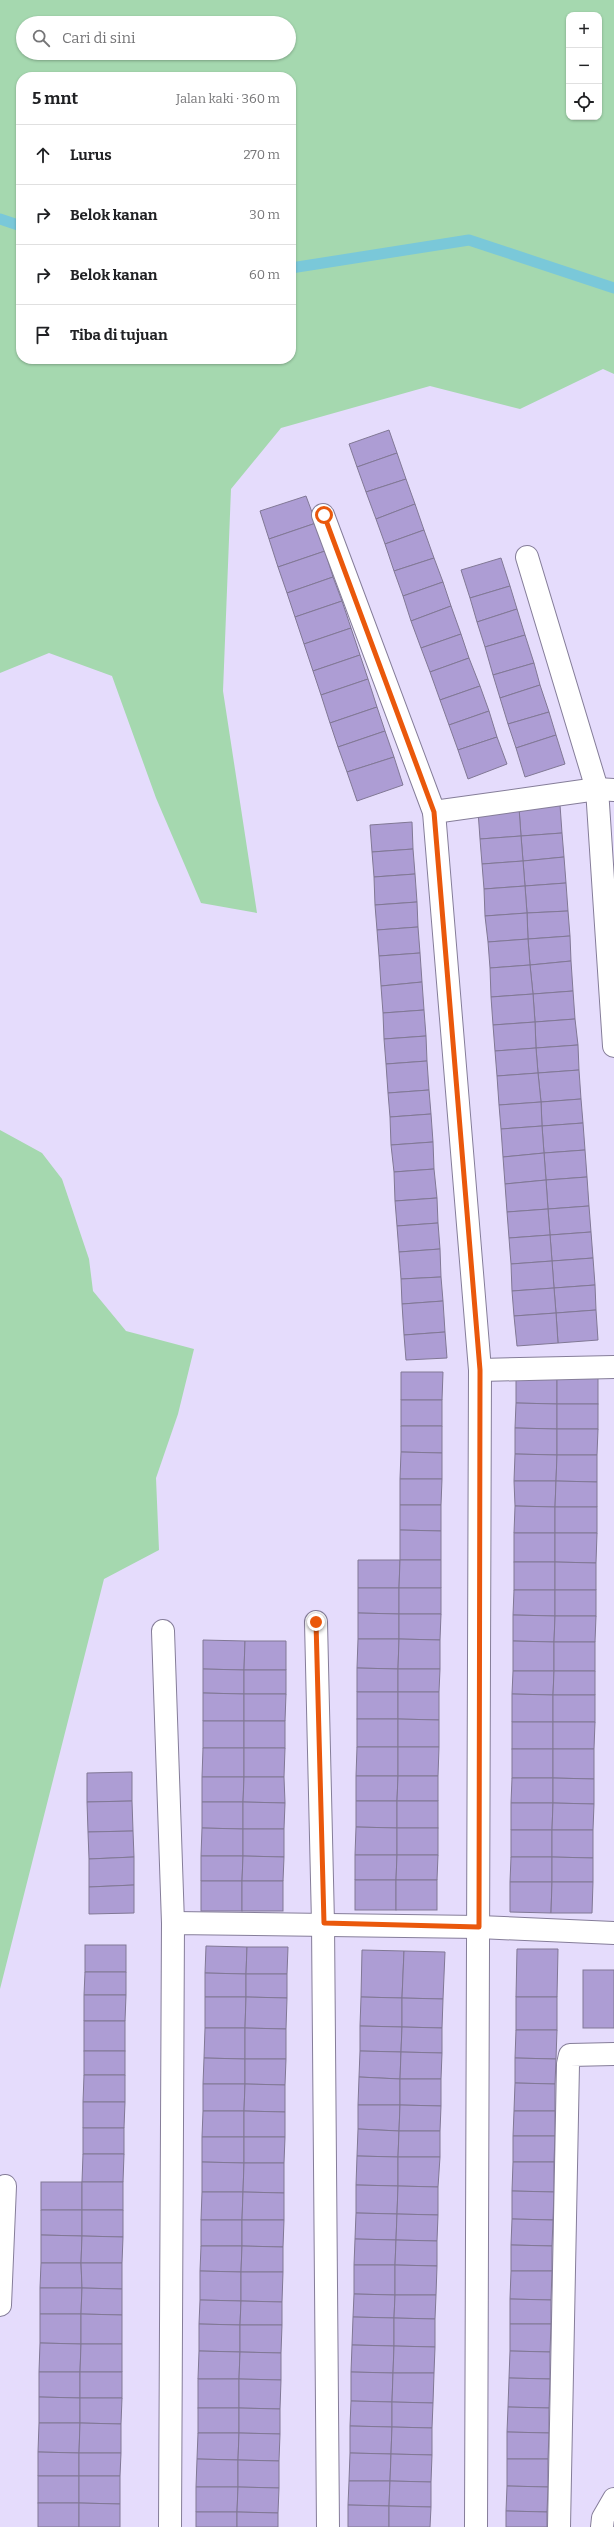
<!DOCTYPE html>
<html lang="id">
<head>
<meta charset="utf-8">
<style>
	:root { --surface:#fff; --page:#f2f2f2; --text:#202124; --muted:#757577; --line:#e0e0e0 }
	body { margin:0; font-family:Bitter,serif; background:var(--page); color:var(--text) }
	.controls { position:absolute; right:12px; top:12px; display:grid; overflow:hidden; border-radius:8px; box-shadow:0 1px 3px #0004 }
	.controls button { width:36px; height:36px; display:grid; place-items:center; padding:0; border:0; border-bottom:1px solid var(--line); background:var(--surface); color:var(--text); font:20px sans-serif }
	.stop { position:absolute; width:12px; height:12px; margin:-9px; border:3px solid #ea580c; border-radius:50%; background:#fff }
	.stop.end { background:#ea580c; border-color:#fff; box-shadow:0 1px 4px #0008 }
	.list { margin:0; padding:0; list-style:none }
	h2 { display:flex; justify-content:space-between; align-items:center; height:52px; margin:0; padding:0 16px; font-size:17px }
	h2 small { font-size:13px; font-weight:400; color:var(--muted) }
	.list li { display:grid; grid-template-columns:26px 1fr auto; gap:12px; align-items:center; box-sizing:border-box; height:60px; padding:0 16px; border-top:1px solid var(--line) }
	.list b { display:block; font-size:15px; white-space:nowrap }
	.list em { font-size:13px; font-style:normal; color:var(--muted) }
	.icon { flex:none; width:22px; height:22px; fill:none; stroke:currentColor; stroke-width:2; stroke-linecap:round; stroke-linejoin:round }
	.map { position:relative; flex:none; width:614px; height:2527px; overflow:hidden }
	.search { position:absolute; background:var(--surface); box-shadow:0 1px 3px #0004; left:16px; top:16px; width:280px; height:44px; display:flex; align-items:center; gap:10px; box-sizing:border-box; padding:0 14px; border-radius:22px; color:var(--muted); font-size:15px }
	.panel { position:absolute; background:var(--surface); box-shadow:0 1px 3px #0004; left:16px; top:72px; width:280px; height:292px; border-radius:16px }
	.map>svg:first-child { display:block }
	.green { fill:#a5d8af; fill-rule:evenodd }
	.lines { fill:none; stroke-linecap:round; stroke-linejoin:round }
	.stream { stroke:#7ac8d9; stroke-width:11 }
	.building { fill:#ad9dd4; stroke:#817895 }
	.minor-casing { stroke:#857d99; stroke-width:24 }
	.minor { stroke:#fff; stroke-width:22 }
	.route { stroke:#ea580c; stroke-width:5 }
</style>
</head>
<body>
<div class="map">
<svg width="614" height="2527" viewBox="0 0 614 2527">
	<rect width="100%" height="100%" fill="#e5dcfc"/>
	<g class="green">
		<path d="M0,0H614V374L603,369L520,409L430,386L281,428L231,489L223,691L257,913L201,903L156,798L112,676L49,653L0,673ZM569,15H599V117H569ZM23,23H289V53H23ZM21,77H291V359H21Z"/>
		<path d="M0,1130L42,1153L62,1179L89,1259L93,1291L126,1331L194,1349L178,1414L156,1478L159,1550L104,1579L0,1989Z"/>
	</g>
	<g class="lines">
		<g class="stream">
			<path d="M0,219L21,226"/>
			<path d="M291,268L469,240L614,288"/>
		</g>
	</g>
	<g class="building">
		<path d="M389,430L397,453L357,467L349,444Z"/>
		<path d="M397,453L406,479L366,492L357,467Z"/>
		<path d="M406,479L415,504L376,519L366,492Z"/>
		<path d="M306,496L316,523L269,539L260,511Z"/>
		<path d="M415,504L424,530L385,544L376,519Z"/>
		<path d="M316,523L325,551L278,567L269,539Z"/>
		<path d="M424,530L434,558L394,571L385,544Z"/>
		<path d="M325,551L333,577L287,593L278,567Z"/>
		<path d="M434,558L443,582L403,596L394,571Z"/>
		<path d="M501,558L510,586L470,598L461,570Z"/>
		<path d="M333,577L342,601L295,617L287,593Z"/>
		<path d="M443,582L451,606L411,621L403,596Z"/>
		<path d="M510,586L517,609L477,622L470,598Z"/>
		<path d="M342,601L351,628L304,644L295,617Z"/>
		<path d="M451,606L461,634L421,648L411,621Z"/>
		<path d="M517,609L525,635L485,647L477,622Z"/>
		<path d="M351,628L360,655L313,671L304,644Z"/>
		<path d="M461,634L469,658L430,672L421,648Z"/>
		<path d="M525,635L534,663L493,675L485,647Z"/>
		<path d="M360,655L368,679L321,695L313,671Z"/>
		<path d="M469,658L480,686L440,700L430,672Z"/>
		<path d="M534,663L540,685L500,698L493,675Z"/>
		<path d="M368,679L377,707L330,723L321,695Z"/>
		<path d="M540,685L549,712L508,724L500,698Z"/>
		<path d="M480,686L489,711L449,725L440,700Z"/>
		<path d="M377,707L385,731L338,747L330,723Z"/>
		<path d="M489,711L497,737L458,750L449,725Z"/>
		<path d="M549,712L556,735L516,748L508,724Z"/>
		<path d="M385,731L394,757L347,772L338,747Z"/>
		<path d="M556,735L565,764L525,777L516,748Z"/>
		<path d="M497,737L507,764L468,779L458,750Z"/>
		<path d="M394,757L403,785L357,801L347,772Z"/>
		<path d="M560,805L562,833L521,836L519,808Z"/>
		<path d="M519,808L521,836L480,839L478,811Z"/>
		<path d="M412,822L413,849L372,852L370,825Z"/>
		<path d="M562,833L564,857L523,861L521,836Z"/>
		<path d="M521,836L523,861L482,864L480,839Z"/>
		<path d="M413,849L415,874L374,877L372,852Z"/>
		<path d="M564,857L566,883L525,886L523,861Z"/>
		<path d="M523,861L525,886L484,889L482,864Z"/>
		<path d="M415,874L417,902L375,905L374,877Z"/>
		<path d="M566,883L568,911L527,913L525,886Z"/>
		<path d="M525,886L527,913L485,916L484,889Z"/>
		<path d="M417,902L418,927L377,930L375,905Z"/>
		<path d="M568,911L570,936L528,939L527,913Z"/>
		<path d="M527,913L528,939L488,942L485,916Z"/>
		<path d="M418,927L420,953L379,956L377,930Z"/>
		<path d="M570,936L571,961L530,965L528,939Z"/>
		<path d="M528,939L530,965L490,968L488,942Z"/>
		<path d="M420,953L422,982L381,986L379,956Z"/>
		<path d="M571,961L573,991L533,994L530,965Z"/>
		<path d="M530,965L533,994L491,997L490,968Z"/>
		<path d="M422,982L424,1010L383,1013L381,986Z"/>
		<path d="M573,991L575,1019L535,1022L533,994Z"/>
		<path d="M533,994L535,1022L493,1025L491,997Z"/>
		<path d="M424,1010L426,1036L384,1039L383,1013Z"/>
		<path d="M575,1019L578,1045L536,1048L535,1022Z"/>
		<path d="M535,1022L536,1048L495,1051L493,1025Z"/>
		<path d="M426,1036L427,1061L386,1064L384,1039Z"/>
		<path d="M578,1045L579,1070L538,1073L536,1048Z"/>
		<path d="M536,1048L538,1073L497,1076L495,1051Z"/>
		<path d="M427,1061L429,1090L388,1093L386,1064Z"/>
		<path d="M579,1070L581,1099L541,1102L538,1073Z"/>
		<path d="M538,1073L541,1102L499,1105L497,1076Z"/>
		<path d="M429,1090L431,1114L390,1117L388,1093Z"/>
		<path d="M581,1099L583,1123L542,1126L541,1102Z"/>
		<path d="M541,1102L542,1126L501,1129L499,1105Z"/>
		<path d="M431,1114L433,1142L391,1145L390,1117Z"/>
		<path d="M583,1123L585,1150L544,1153L542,1126Z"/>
		<path d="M542,1126L544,1153L503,1157L501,1129Z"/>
		<path d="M433,1142L434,1169L394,1172L391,1145Z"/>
		<path d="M585,1150L587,1177L546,1180L544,1153Z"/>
		<path d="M544,1153L546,1180L505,1184L503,1157Z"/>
		<path d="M434,1169L437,1198L395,1201L394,1172Z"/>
		<path d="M587,1177L589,1206L548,1209L546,1180Z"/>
		<path d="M546,1180L548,1209L507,1212L505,1184Z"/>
		<path d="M437,1198L438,1223L397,1226L395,1201Z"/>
		<path d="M589,1206L591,1232L550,1235L548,1209Z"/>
		<path d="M548,1209L550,1235L509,1238L507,1212Z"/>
		<path d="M438,1223L440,1249L399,1252L397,1226Z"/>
		<path d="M591,1232L593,1258L552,1261L550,1235Z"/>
		<path d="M550,1235L552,1261L511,1264L509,1238Z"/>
		<path d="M440,1249L441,1277L401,1279L399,1252Z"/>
		<path d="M593,1258L595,1285L554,1288L552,1261Z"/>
		<path d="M552,1261L554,1288L512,1291L511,1264Z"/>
		<path d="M441,1277L443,1301L402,1304L401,1279Z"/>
		<path d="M595,1285L596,1310L556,1313L554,1288Z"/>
		<path d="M554,1288L556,1313L514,1316L512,1291Z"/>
		<path d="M443,1301L445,1332L404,1335L402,1304Z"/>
		<path d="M596,1310L598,1340L558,1343L556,1313Z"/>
		<path d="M556,1313L558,1343L517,1346L514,1316Z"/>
		<path d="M445,1332L447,1358L406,1360L404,1335Z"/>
		<path d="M401,1372H443L442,1400H401Z"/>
		<path d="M516,1376H557V1404L516,1403Z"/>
		<rect x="557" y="1376" width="41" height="28"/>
		<rect x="401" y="1400" width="41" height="26"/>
		<path d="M516,1403L557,1404V1429L515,1428Z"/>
		<rect x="557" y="1404" width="41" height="25"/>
		<path d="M401,1426H442V1453L401,1452Z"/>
		<path d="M515,1428L557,1429V1455L515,1454Z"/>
		<path d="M557,1429H598L597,1455H557Z"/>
		<path d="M401,1452L442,1453V1479H400Z"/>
		<path d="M515,1454L557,1455L556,1481H514Z"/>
		<path d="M557,1455H597V1482L556,1481Z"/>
		<path d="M400,1479H442L441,1505H400Z"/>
		<path d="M514,1481H556L555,1507L515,1506Z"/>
		<path d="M556,1481L597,1482V1507H555Z"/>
		<path d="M400,1505H441V1531L400,1530Z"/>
		<path d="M515,1506L555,1507V1533H514Z"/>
		<rect x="555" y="1507" width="42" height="26"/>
		<path d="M400,1530L441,1531V1560H400Z"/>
		<rect x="514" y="1533" width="41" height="29"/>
		<path d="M555,1533H597L596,1563L555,1562Z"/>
		<path d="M358,1560H400L399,1588H358Z"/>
		<path d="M400,1560H441V1588H399Z"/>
		<rect x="514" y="1562" width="41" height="28"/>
		<path d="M555,1562L596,1563V1590H555Z"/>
		<path d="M358,1588H399V1614L358,1613Z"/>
		<rect x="399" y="1588" width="42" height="26"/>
		<path d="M514,1590H555V1616L513,1615Z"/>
		<rect x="555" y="1590" width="41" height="26"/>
		<path d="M358,1613L399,1614V1639H358Z"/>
		<path d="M399,1614H441L440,1640L399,1639Z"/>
		<path d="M513,1615L555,1616L554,1642L513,1641Z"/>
		<path d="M555,1616H596L595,1642H554Z"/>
		<path d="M358,1639H399L398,1669L357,1668Z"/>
		<path d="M399,1639L440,1640V1669H398Z"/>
		<path d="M203,1640L245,1641L244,1670L203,1669Z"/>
		<path d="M245,1641H286V1670H244Z"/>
		<path d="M513,1641L554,1642V1671H513Z"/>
		<rect x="554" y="1642" width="41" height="29"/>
		<path d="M357,1668L398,1669V1692H357Z"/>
		<path d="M203,1669L244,1670V1694L203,1693Z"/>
		<path d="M398,1669H440L439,1692H398Z"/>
		<rect x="244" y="1670" width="42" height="24"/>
		<path d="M513,1671H554L553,1695L512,1694Z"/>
		<path d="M554,1671H595V1695H553Z"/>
		<rect x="357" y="1692" width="41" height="27"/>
		<path d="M398,1692H439V1720L398,1719Z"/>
		<path d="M203,1693L244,1694V1721H203Z"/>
		<path d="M244,1694H286L285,1721H244Z"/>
		<path d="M512,1694L553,1695V1722H512Z"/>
		<rect x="553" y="1695" width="42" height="27"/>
		<rect x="357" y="1719" width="41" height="28"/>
		<path d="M398,1719L439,1720V1747H398Z"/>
		<rect x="203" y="1721" width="41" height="27"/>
		<rect x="244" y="1721" width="41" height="27"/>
		<rect x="512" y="1722" width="41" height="27"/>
		<path d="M553,1722H595L594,1749H553Z"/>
		<path d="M357,1747H398V1776H356Z"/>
		<path d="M398,1747H439L438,1776H398Z"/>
		<path d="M203,1748H244V1777H202Z"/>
		<path d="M244,1748H285L284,1777H244Z"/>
		<rect x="512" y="1749" width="41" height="29"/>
		<path d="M553,1749H594V1779L553,1778Z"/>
		<path d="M132,1772V1801L87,1802V1773Z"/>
		<path d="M356,1776H398L397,1801H356Z"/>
		<path d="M398,1776H438V1801H397Z"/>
		<path d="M202,1777H244L243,1802H202Z"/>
		<path d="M244,1777H284L285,1803L243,1802Z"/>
		<path d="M512,1778H553V1803H511Z"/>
		<path d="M553,1778L594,1779V1804L553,1803Z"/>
		<path d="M132,1801L133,1831L88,1832L87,1802Z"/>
		<path d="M356,1801H397V1828L356,1827Z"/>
		<rect x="397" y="1801" width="41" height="27"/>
		<path d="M202,1802H243V1829L202,1828Z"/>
		<path d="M243,1802L285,1803L284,1829H243Z"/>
		<path d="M511,1803H553L552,1830H511Z"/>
		<path d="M553,1803L594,1804L593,1830H552Z"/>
		<path d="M356,1827L397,1828V1855H355Z"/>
		<path d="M202,1828L243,1829V1856H201Z"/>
		<rect x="397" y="1828" width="41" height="27"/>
		<path d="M243,1829H284V1857L243,1856Z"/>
		<rect x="511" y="1830" width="41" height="27"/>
		<path d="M552,1830H593V1858L552,1857Z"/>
		<path d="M133,1831L134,1857L89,1859L88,1832Z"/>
		<path d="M355,1855H397L396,1880H355Z"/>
		<path d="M397,1855H438L437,1880H396Z"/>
		<path d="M201,1856H243L242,1881H201Z"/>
		<path d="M243,1856L284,1857L283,1881H242Z"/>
		<path d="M134,1857V1885L89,1887V1859Z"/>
		<path d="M511,1857H552V1882H510Z"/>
		<path d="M552,1857L593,1858V1882H552Z"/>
		<rect x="355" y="1880" width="41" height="30"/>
		<rect x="396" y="1880" width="41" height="30"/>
		<rect x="201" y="1881" width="41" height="30"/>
		<rect x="242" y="1881" width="41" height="30"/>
		<path d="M510,1882H552L551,1913L510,1912Z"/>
		<path d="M552,1882H593L592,1913H551Z"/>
		<path d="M134,1885V1913L89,1914V1887Z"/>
		<rect x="85" y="1945" width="41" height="27"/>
		<path d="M206,1946L247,1947L246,1974L205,1973Z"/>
		<path d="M247,1947H288L287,1974H246Z"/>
		<path d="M517,1949H558L557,1997H516Z"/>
		<path d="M362,1950L404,1951L402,1998L361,1997Z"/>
		<path d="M404,1951L445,1952L443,1999L402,1998Z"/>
		<rect x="583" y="1970" width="31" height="58"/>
		<path d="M85,1972H126V1995H84Z"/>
		<path d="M205,1973L246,1974V1997H205Z"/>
		<path d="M246,1974H287V1998L246,1997Z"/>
		<path d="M84,1995H126L125,2021H84Z"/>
		<path d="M205,1997H246L245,2028H205Z"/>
		<path d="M246,1997L287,1998L286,2029L245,2028Z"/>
		<path d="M361,1997L402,1998V2027L360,2026Z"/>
		<rect x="516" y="1997" width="41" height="33"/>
		<path d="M402,1998L443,1999L442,2028L402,2027Z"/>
		<rect x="84" y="2021" width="41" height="30"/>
		<path d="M360,2026L402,2027L401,2052L360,2051Z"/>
		<path d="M402,2027L442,2028V2053L401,2052Z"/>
		<path d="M205,2028H245V2059L204,2058Z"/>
		<path d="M245,2028L286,2029V2059H245Z"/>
		<path d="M516,2030H557L556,2059L515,2058Z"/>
		<rect x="84" y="2051" width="41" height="24"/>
		<path d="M360,2051L401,2052L400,2079L359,2077Z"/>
		<path d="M401,2052L442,2053L441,2079H400Z"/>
		<path d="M204,2058L245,2059V2084H203Z"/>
		<path d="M515,2058L556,2059L555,2084L515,2083Z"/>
		<path d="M245,2059H286L285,2085L245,2084Z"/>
		<path d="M84,2075H125V2102H83Z"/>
		<path d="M359,2077L400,2079V2105H358Z"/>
		<path d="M400,2079H441V2106L400,2105Z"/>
		<path d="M515,2083L555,2084V2111H514Z"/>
		<path d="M203,2084H245L244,2111H203Z"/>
		<path d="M245,2084L285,2085V2112L244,2111Z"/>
		<path d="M83,2102H125L124,2128H83Z"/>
		<path d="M358,2105H400L399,2131L358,2129Z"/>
		<path d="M400,2105L441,2106L440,2131H399Z"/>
		<path d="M203,2111H244V2137H202Z"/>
		<path d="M244,2111L285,2112V2137H244Z"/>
		<path d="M514,2111H555V2136H513Z"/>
		<rect x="83" y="2128" width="41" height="26"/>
		<path d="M358,2129L399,2131L398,2157L357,2156Z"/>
		<path d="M399,2131H440V2157H398Z"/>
		<path d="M513,2136H555L554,2162H513Z"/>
		<path d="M202,2137H244V2163L202,2162Z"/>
		<path d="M244,2137H285L284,2163H244Z"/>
		<path d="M83,2154H124L123,2182H82Z"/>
		<path d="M357,2156L398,2157V2186L356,2185Z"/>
		<path d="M398,2157H440L438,2187L398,2186Z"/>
		<path d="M202,2162L244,2163L243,2192H202Z"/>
		<path d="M513,2162H554V2192L512,2191Z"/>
		<path d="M244,2163H284V2193L243,2192Z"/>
		<rect x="41" y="2182" width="41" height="28"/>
		<rect x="82" y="2182" width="41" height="28"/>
		<path d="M356,2185L398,2186L397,2214L356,2213Z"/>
		<path d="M398,2186L438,2187V2215L397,2214Z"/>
		<path d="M512,2191L554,2192L553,2220L512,2219Z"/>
		<path d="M202,2192H243L242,2220H201Z"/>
		<path d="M243,2192L284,2193V2220H242Z"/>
		<path d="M41,2210H82V2236L41,2235Z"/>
		<path d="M82,2210H123V2237L82,2236Z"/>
		<path d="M356,2213L397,2214L396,2240L355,2239Z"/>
		<path d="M397,2214L438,2215L437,2241L396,2240Z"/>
		<path d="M512,2219L553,2220L552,2246L511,2245Z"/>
		<rect x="201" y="2220" width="41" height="26"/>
		<path d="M242,2220H284L283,2247L242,2246Z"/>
		<path d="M41,2235L82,2236L81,2263H41Z"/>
		<path d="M82,2236L123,2237L122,2263H81Z"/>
		<path d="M355,2239L396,2240L395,2265H354Z"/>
		<path d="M396,2240L437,2241V2266L395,2265Z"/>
		<path d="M511,2245L552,2246V2271H511Z"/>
		<path d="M201,2246H242L241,2272L200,2271Z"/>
		<path d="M242,2246L283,2247V2272H241Z"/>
		<path d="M41,2263H81L82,2288H40Z"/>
		<path d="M81,2263H122V2289L82,2288Z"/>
		<path d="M354,2265H395V2295L354,2294Z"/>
		<path d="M395,2265L437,2266L436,2295H395Z"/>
		<path d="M200,2271L241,2272V2301L200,2300Z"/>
		<path d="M511,2271H552L551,2300L510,2299Z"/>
		<path d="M241,2272H283L282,2302L241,2301Z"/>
		<path d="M40,2288H82L81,2314H40Z"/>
		<path d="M82,2288L122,2289V2315L81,2314Z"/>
		<path d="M354,2294L395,2295L394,2318L353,2317Z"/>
		<path d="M395,2295H436L435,2319L394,2318Z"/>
		<path d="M510,2299L551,2300V2324H510Z"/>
		<path d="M200,2300L241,2301L240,2325L199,2324Z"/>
		<path d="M241,2301L282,2302V2325H240Z"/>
		<path d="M40,2314H81V2344L40,2343Z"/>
		<path d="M81,2314L122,2315V2344H81Z"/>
		<path d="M353,2317L394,2318V2346L352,2345Z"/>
		<path d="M394,2318L435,2319V2347L394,2346Z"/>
		<path d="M199,2324L240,2325V2352L199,2351Z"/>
		<path d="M510,2324H551L550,2352L510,2351Z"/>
		<path d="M240,2325H282L281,2353L240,2352Z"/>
		<path d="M40,2343L81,2344L80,2372H39Z"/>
		<path d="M81,2344H122V2372H80Z"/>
		<path d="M352,2345L394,2346L393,2373L351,2372Z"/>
		<path d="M394,2346L435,2347L434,2373H393Z"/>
		<path d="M199,2351L240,2352L239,2379H198Z"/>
		<path d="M510,2351L550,2352V2379L509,2378Z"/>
		<path d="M240,2352L281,2353V2380L239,2379Z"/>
		<path d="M39,2372H80V2398L39,2397Z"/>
		<rect x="80" y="2372" width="42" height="26"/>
		<path d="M351,2372L393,2373L392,2402L351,2401Z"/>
		<path d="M393,2373H434L433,2403L392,2402Z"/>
		<path d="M509,2378L550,2379L549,2408L508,2407Z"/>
		<rect x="198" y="2379" width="41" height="29"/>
		<path d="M239,2379L281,2380L280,2409L239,2408Z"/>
		<path d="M39,2397L80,2398V2423H39Z"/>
		<path d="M80,2398H122L121,2424L80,2423Z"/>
		<path d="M351,2401L392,2402V2427L350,2426Z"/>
		<path d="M392,2402L433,2403L432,2428L392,2427Z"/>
		<path d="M508,2407L549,2408V2433L507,2432Z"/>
		<rect x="198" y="2408" width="41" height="25"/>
		<path d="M239,2408L280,2409V2434L239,2433Z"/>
		<path d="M39,2423H80L79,2453L38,2452Z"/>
		<path d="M80,2423L121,2424V2453H79Z"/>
		<path d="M350,2426L392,2427L391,2454L350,2453Z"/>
		<path d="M392,2427L432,2428V2455L391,2454Z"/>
		<path d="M507,2432L549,2433L548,2459H507Z"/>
		<path d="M198,2433H239L238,2460L197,2459Z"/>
		<path d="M239,2433L280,2434L279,2461L238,2460Z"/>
		<path d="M38,2452L79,2453V2476H38Z"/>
		<path d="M79,2453H121L120,2476H79Z"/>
		<path d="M350,2453L391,2454L390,2481H349Z"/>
		<path d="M391,2454L432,2455L431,2482L390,2481Z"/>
		<path d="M197,2459L238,2460V2487H196Z"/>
		<path d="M507,2459H548V2487L507,2486Z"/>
		<path d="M238,2460L279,2461V2488L238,2487Z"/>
		<rect x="38" y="2476" width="41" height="27"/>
		<path d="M79,2476H120V2504L79,2503Z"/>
		<path d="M349,2481H390L389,2506L348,2505Z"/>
		<path d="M390,2481L431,2482V2507L389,2506Z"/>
		<path d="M507,2486L548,2487L547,2512L506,2511Z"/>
		<path d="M196,2487H238L237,2512H196Z"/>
		<path d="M238,2487L279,2488L278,2513L237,2512Z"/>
		<rect x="38" y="2503" width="41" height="24"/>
		<path d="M79,2503L120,2504V2527H79Z"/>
		<path d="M348,2505L389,2506V2527H348Z"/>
		<path d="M389,2506L431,2507L430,2527H389Z"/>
		<path d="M506,2511L547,2512V2527H506Z"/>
		<rect x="196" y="2512" width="41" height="15"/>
		<path d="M237,2512L278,2513V2527H237Z"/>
	</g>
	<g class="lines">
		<g class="minor-casing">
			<g id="minor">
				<path d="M323,515L434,812L597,789L614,790"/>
				<path d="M527,557L597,789L614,1046"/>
				<path d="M434,812L480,1370L476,2527"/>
				<path d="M480,1370L614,1367"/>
				<path d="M316,1622L323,1923L328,2527"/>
				<path d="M163,1631L173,1923"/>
				<path d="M0,2305L5,2186"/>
				<path d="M170,2527L173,1923L479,1927L614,1933"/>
				<path d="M559,2527L568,2064L570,2055L614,2054"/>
				<path d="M602,2527L603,2518L614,2499"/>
			</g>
		</g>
		<use href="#minor" class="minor"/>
	</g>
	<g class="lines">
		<path class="route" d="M316,1622L324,1923L479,1927L480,1370L434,812L324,515"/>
	</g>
</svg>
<div class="controls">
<button>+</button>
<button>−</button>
<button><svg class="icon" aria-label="locate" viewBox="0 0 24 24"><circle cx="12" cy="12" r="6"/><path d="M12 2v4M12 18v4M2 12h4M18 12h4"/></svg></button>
</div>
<div class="stop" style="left:324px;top:515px"></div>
<div class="stop end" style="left:316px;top:1622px"></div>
<div class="search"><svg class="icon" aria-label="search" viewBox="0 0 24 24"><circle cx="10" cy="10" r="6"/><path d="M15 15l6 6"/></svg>Cari di sini</div>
<section class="panel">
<h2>5 mnt<small>Jalan kaki · 360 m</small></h2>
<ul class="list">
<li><svg class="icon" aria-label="ahead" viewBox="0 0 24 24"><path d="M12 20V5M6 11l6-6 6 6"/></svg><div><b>Lurus</b></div><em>270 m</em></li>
<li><svg class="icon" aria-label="right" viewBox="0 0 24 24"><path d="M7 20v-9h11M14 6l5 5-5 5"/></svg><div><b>Belok kanan</b></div><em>30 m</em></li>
<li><svg class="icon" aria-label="right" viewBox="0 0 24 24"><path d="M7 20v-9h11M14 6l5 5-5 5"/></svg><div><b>Belok kanan</b></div><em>60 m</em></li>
<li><svg class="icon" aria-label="arrive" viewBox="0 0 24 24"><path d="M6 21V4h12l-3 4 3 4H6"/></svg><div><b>Tiba di tujuan</b></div></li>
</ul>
</section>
</div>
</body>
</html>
